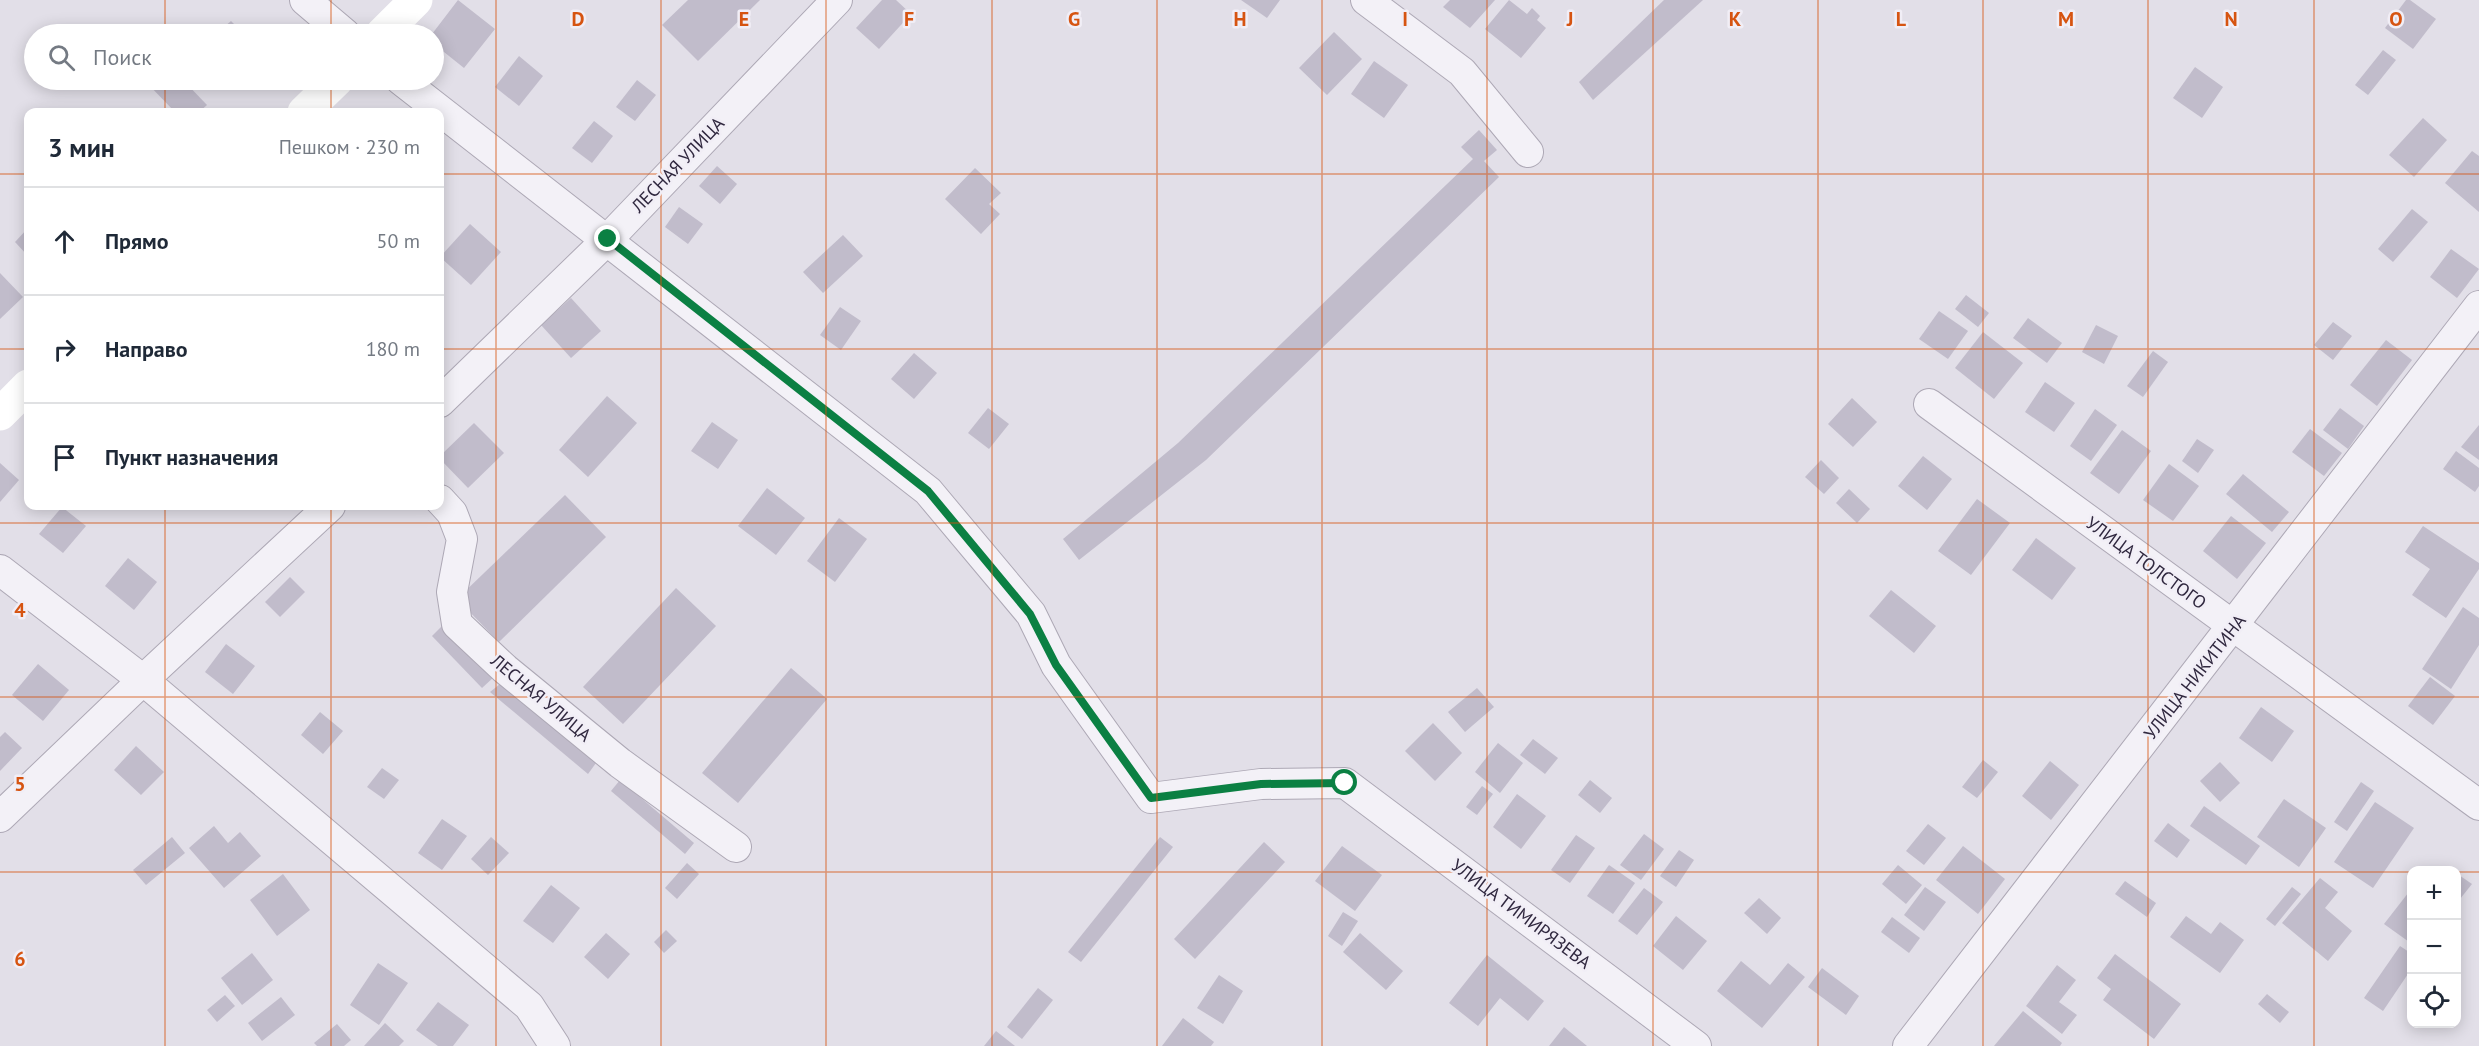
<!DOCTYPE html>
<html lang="ru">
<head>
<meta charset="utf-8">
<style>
	:root { --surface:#fff; --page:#f2f2f3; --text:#1f2937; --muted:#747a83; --line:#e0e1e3 }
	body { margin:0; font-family:"PT Sans",sans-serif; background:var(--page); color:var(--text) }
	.controls { position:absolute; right:18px; bottom:18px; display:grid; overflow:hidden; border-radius:12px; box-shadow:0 3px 15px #0003 }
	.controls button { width:54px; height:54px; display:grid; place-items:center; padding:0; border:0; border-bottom:2px solid var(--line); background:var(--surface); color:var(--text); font:30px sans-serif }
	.stop { position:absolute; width:18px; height:18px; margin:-14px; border:4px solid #0b8043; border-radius:50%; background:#fff }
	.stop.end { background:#0b8043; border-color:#fff; box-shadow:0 2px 6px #0008 }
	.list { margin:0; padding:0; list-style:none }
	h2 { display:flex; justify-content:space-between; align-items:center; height:78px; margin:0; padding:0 24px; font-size:26px }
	h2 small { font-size:20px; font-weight:400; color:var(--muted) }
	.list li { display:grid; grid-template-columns:39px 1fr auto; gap:18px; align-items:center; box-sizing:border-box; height:108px; padding:0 24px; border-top:2px solid var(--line) }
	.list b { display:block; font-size:22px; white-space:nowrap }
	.list em { font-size:20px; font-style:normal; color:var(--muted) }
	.icon { flex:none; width:33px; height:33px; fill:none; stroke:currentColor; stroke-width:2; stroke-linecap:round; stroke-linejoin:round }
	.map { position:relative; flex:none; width:2479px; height:1046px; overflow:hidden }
	.search { position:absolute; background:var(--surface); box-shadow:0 3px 15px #0003; left:24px; top:24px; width:420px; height:66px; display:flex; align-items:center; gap:15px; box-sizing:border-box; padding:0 21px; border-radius:33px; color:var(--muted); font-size:22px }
	.panel { position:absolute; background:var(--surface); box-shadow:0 3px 15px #0003; left:24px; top:108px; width:420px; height:402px; border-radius:12px }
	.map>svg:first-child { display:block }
	.building { fill:#c1bccb }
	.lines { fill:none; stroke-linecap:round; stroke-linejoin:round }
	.street-casing { stroke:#ada8b5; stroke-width:32 }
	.street { stroke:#f3f1f7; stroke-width:30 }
	.secondary { stroke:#fff; stroke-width:33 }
	.route { stroke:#0b8043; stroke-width:8 }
	.grid { fill:none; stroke:#d65411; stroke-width:1.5; stroke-opacity:0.55 }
	.labels { text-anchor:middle; stroke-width:5; stroke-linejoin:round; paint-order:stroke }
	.street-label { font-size:18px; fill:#30283f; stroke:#f1eef6 }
	.grid-label { font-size:20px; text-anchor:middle; font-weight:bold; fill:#d65411; stroke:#f1eef6; stroke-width:5; stroke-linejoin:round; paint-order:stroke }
</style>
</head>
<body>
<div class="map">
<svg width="2479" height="1046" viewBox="0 0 2479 1046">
	<rect width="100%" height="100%" fill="#e2dfe8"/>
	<g class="building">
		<path d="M458,0L495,29L464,68L434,44V34H432Z"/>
		<path d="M688,0H760L698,61L662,25Z"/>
		<path d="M882,0H896L911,14L879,49L856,28Z"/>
		<path d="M1241,0H1280L1267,18Z"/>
		<path d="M1450,0H1495L1470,28L1443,7Z"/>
		<path d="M1509,0L1527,14L1532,8L1540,16L1537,20L1546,28L1521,58L1485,29Z"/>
		<path d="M1664,0H1703L1593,100L1579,82Z"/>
		<path d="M2406,0H2410L2436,19L2413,49L2385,28Z"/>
		<path d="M231,21L244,34H216Z"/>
		<path d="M1334,32L1362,59L1327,95L1299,68Z"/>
		<path d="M2383,50L2396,60L2368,95L2355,85Z"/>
		<path d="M519,56L543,76L519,106L495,87Z"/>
		<path d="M1374,61L1408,85L1384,118L1351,94Z"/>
		<path d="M2195,67L2223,87L2202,118L2173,98Z"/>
		<path d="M146,80H183L207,105L199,112H175L145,81Z"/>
		<path d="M213,80H233L223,89Z"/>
		<path d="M637,80L656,95L635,121L616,107Z"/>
		<path d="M2423,118L2447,140L2414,177L2389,155Z"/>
		<path d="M594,121L613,136L592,163L572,148Z"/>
		<path d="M1479,130L1497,150L1484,161L1499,177L1206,460L1079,560L1063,539L1178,443L1473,159L1461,147Z"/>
		<path d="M2472,151L2479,156V212L2445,183Z"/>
		<path d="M717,166L737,184L720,204L699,186Z"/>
		<path d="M975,168L1001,193L989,204L1000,214L981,234L945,199Z"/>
		<path d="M679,207L703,224L688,244L665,227Z"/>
		<path d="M2412,209L2428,222L2393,262L2378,249Z"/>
		<path d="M470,224L501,252L471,285L440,257Z"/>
		<path d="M28,228V256L15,242Z"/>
		<path d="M843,235L863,256L823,293L803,272Z"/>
		<path d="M2451,249L2479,269L2457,298L2430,277Z"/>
		<path d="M0,273L23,297L0,319Z"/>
		<path d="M1966,295L1989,313L1978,327L1955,309Z"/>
		<path d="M571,298L601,331L571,358L541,325Z"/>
		<path d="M840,307L861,321L841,350L820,335Z"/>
		<path d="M1939,311L1968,331L1948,359L1919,339Z"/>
		<path d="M2028,318L2062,343L2047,363L2013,338Z"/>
		<path d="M2333,322L2352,336L2333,360L2314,345Z"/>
		<path d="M2096,325L2118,336L2104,364L2082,352Z"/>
		<path d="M1983,332L2023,363L1994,399L1955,368Z"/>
		<path d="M2386,340L2412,360L2377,406L2350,385Z"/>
		<path d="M2153,351L2168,362L2143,397L2127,386Z"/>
		<path d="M914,353L937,373L914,399L891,379Z"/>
		<path d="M2045,382L2075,403L2054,432L2025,412Z"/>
		<path d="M607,396L637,423L588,477L559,450Z"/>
		<path d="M1852,398L1877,422L1853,447L1828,424Z"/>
		<path d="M988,408L1009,424L989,449L968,433Z"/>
		<path d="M2340,408L2364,426L2348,449L2323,430Z"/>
		<path d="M2095,409L2117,425L2091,461L2070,446Z"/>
		<path d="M712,422L738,440L718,469L691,451Z"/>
		<path d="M474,423L504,453L468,488L440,459V456Z"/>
		<path d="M2479,425V460L2461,447Z"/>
		<path d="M2310,429L2342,453L2324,476L2292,452Z"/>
		<path d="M2122,430L2151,451L2119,494L2090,473Z"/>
		<path d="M2197,439L2214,450L2198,473L2182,461Z"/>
		<path d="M2456,451L2479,468V486L2475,492L2443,469Z"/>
		<path d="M1923,456L1952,479L1927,510L1898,486Z"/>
		<path d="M1821,460L1839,478L1824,494L1805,477Z"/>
		<path d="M0,463L19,480L0,502Z"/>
		<path d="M2169,464L2199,486L2173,521L2143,500Z"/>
		<path d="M2243,474L2289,512L2272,532L2226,494Z"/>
		<path d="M767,488L805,518L776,555L738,526Z"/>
		<path d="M1849,489L1870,509L1857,523L1836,503Z"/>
		<path d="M565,495L606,537L499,642L457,599Z"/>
		<path d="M1977,499L2010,523L1971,575L1938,551Z"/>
		<path d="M62,507L86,526L63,553L39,534Z"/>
		<path d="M2231,516L2266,543L2237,579L2203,551Z"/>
		<path d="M839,518L867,539L835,582L807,561Z"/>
		<path d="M2423,526L2479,563V569L2446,618L2412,595L2430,569L2405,552Z"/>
		<path d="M2036,538L2076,568L2052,600L2012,570Z"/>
		<path d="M128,558L157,582L134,610L105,586Z"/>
		<path d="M290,577L305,592L280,617L265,602Z"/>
		<path d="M676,588L716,626L623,724L583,687Z"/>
		<path d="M1891,590L1936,626L1914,653L1869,616Z"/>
		<path d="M2463,607L2479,618V645L2451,689L2422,669Z"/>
		<path d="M444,624L495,676L482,688L432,636Z"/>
		<path d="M226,644L255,666L233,694L205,672Z"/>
		<path d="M38,664L69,690L43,721L12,695Z"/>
		<path d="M791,668L827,699L738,803L702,773Z"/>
		<path d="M2430,677L2455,696L2433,725L2408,706Z"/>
		<path d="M500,684L596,763L588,774L490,692Z"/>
		<path d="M1477,688L1494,707L1465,732L1448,712Z"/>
		<path d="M2261,707L2294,731L2272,762L2239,738Z"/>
		<path d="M320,712L343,731L323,754L301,735Z"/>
		<path d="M1433,723L1462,753L1435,781L1405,751Z"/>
		<path d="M5,732L22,748L0,771V737Z"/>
		<path d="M1533,739L1558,758L1545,774L1520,755Z"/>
		<path d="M1498,743L1523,763L1500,793L1475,772Z"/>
		<path d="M136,746L164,772L141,795L114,770Z"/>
		<path d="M1983,760L1998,772L1977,798L1962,787Z"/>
		<path d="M2050,761L2079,785L2051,820L2022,796Z"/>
		<path d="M2220,762L2240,783L2220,802L2200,781Z"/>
		<path d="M382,768L399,780L384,799L367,787Z"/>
		<path d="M620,780L694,843L685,854L611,791Z"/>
		<path d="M1590,780L1612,798L1600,813L1578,795Z"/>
		<path d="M2361,782L2374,791L2347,831L2334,822Z"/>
		<path d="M1482,786L1493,794L1477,815L1466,807Z"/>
		<path d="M1517,794L1546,816L1521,849L1493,827Z"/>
		<path d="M2284,799L2326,828L2299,867L2257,837Z"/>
		<path d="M2375,802L2414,828L2373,888L2334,862Z"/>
		<path d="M2204,806L2260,846L2246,865L2190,826Z"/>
		<path d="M442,819L467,836L442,870L418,853Z"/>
		<path d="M2168,823L2190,840L2177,858L2154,841Z"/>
		<path d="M1928,824L1946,838L1924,865L1906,851Z"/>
		<path d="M214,826L228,843L240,832L261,856L224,888L189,848Z"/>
		<path d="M1644,834L1664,849L1641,880L1620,865Z"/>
		<path d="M1576,835L1595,848L1570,883L1551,870Z"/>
		<path d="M172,837L185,853L146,885L133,870Z"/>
		<path d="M491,837L509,853L488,875L471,859Z"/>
		<path d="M1160,837L1173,847L1081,962L1068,952Z"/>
		<path d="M1264,842L1285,862L1195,959L1174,939Z"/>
		<path d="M1342,846L1382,875L1355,911L1315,881Z"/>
		<path d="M1963,846L2005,879L1978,914L1936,880Z"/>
		<path d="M1679,850L1694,860L1676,887L1660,876Z"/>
		<path d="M687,863L699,874L677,899L665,888Z"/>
		<path d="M1609,865L1635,883L1613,914L1587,896Z"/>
		<path d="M1898,865L1922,885L1906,904L1882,884Z"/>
		<path d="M2456,873L2472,884L2456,904Z"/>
		<path d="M283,874L310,910L277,936L250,900Z"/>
		<path d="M2320,878L2338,892L2325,908L2352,931L2328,961L2282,923Z"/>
		<path d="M2125,881L2156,903L2147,917L2115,894Z"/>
		<path d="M551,885L580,908L553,943L523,921Z"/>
		<path d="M1925,887L1946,902L1924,931L1904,915Z"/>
		<path d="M2292,887L2301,894L2275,926L2266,919Z"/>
		<path d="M1644,888L1663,902L1637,935L1618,921Z"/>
		<path d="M2412,888V944L2384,924Z"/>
		<path d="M1759,898L1781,918L1767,934L1744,913Z"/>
		<path d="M1343,912L1358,921L1342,946L1328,936Z"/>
		<path d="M1676,916L1707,941L1683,970L1653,946Z"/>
		<path d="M2186,916L2211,934L2220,922L2244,940L2220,973L2170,937Z"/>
		<path d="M1892,917L1920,938L1909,953L1881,932Z"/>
		<path d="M666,930L677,941L664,953L654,942Z"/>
		<path d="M606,933L630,954L608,979L584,957Z"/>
		<path d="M1360,933L1403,971L1386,990L1343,952Z"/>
		<path d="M2400,946L2412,954V968L2383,1011L2364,998Z"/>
		<path d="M252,953L273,980L242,1005L221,978Z"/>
		<path d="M2115,954L2181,1004L2154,1039L2103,1000L2111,989L2097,978Z"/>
		<path d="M1487,955L1544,1001L1528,1021L1500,998L1478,1026L1449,1003Z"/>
		<path d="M1741,961L1770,985L1788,963L1805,977L1762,1028L1717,991Z"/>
		<path d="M378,963L408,983L379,1025L350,1005Z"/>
		<path d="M2057,965L2076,980L2059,1002L2077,1015L2062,1034L2026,1006Z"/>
		<path d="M1822,968L1859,996L1846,1015L1808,987Z"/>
		<path d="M1219,975L1243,991L1223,1024L1197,1008Z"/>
		<path d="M1038,988L1053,1000L1022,1039L1007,1027Z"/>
		<path d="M2267,994L2289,1012L2280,1023L2258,1004Z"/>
		<path d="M225,995L235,1006L217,1022L207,1010Z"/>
		<path d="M281,997L295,1015L262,1041L248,1023Z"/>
		<path d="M438,1002L469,1025L453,1046H438L416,1030Z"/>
		<path d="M2023,1011L2062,1043L2060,1046H1994Z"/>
		<path d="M1183,1018L1214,1042L1211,1046H1162Z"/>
		<path d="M385,1023L404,1041L399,1046H364Z"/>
		<path d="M337,1024L351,1040L344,1046H317L314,1043Z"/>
		<path d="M1564,1027L1587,1046H1549Z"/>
		<path d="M996,1031L1015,1046H984Z"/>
	</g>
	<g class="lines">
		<g class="street-casing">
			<g id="street">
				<path d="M305,0L345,34"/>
				<path d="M1366,0L1462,72L1528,152"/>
				<path d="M401,80L928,491L1031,614L1056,665L1151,798L1261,784L1345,783L1696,1046"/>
				<path d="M440,402L608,239L837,0"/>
				<path d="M1929,404L2479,805"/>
				<path d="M440,500L452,513L462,539L452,592L457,624L505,669L620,763L736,847"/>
				<path d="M0,570L143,680L529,1006L555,1046"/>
				<path d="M0,817L143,680L330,506"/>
				<path d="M1908,1046L2479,306"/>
			</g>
		</g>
		<use href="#street" class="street"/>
		<g class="secondary">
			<path d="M382,34L416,0"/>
			<path d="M304,112L337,80"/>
			<path d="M0,414L28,386"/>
		</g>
	</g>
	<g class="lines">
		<path class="route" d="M608,239L928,491L1030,614L1056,665L1151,798L1261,784L1345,783"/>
	</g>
	<path class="grid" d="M165,0V34M331,0V34M496,0V1046M661,0V1046M826,0V1046M992,0V1046M1157,0V1046M1322,0V1046M1487,0V1046M1653,0V1046M1818,0V1046M1983,0V1046M2148,0V1046M2314,0V1046M165,80V112M331,80V112M0,174H28M440,174H2479M0,349H28M440,349H2479M165,506V1046M331,506V1046M0,523H2479M0,697H2479M0,872H2412M2456,872H2479"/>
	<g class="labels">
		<g class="street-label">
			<text transform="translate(678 165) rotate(-46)" y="6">ЛЕСНАЯ УЛИЦА</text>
			<text transform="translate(2146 563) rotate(36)" y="6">УЛИЦА ТОЛСТОГО</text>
			<text transform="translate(2195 677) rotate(-52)" y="6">УЛИЦА НИКИТИНА</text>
			<text transform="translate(541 698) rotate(40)" y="6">ЛЕСНАЯ УЛИЦА</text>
			<text transform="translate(1521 914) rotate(37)" y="6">УЛИЦА ТИМИРЯЗЕВА</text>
		</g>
	</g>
	<g class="grid-label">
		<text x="578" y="26">D</text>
		<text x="744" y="26">E</text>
		<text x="909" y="26">F</text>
		<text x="1074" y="26">G</text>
		<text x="1240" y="26">H</text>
		<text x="1405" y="26">I</text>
		<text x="1570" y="26">J</text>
		<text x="1735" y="26">K</text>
		<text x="1901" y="26">L</text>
		<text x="2066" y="26">M</text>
		<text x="2231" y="26">N</text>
		<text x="2396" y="26">O</text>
		<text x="20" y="617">4</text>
		<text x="20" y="791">5</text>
		<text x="20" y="966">6</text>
	</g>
</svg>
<div class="controls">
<button>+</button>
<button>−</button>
<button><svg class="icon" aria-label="locate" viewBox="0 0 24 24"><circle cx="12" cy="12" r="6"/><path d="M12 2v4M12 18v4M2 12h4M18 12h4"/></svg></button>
</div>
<div class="stop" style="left:1345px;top:783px"></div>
<div class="stop end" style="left:608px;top:239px"></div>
<div class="search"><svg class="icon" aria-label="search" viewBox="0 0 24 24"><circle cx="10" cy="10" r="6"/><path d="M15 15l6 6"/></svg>Поиск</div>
<section class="panel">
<h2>3 мин<small>Пешком · 230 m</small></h2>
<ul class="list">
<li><svg class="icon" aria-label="ahead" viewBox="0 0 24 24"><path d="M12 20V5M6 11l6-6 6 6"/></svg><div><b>Прямо</b></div><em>50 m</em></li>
<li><svg class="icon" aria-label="right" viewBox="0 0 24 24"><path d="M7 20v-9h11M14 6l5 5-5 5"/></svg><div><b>Направо</b></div><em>180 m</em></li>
<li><svg class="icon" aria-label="arrive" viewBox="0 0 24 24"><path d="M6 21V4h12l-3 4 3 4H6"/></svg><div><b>Пункт назначения</b></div></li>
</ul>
</section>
</div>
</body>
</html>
